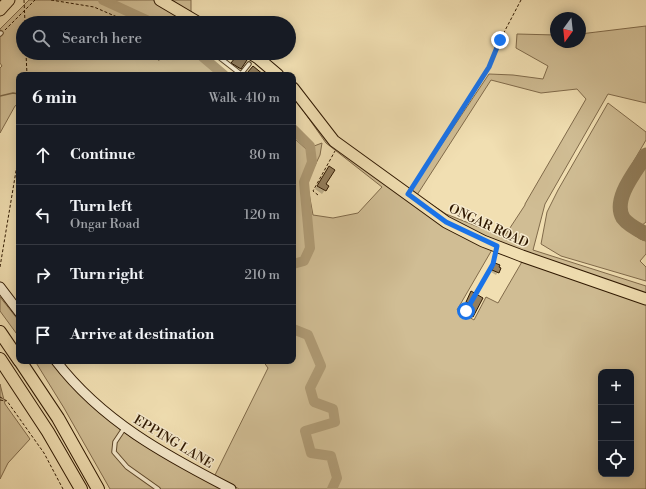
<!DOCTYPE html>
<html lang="en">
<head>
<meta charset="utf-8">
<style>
	:root { --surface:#171b24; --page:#242831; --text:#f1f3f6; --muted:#9ea1a6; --line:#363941 }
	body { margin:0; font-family:"Libre Bodoni",serif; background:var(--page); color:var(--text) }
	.controls { position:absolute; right:12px; bottom:12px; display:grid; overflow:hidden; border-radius:8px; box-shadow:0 2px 10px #0003 }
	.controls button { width:36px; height:36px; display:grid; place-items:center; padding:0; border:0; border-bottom:1px solid var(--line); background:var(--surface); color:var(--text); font:20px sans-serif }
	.compass { position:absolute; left:550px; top:12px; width:36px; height:36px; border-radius:50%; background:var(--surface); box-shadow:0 2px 10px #0003; rotate:195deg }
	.stop { position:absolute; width:12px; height:12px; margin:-9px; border:3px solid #1a73e8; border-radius:50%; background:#fff }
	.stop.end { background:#1a73e8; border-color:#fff; box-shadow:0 1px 4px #0008 }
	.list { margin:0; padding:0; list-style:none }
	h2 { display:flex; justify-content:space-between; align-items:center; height:52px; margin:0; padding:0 16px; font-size:17px }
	h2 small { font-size:13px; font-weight:400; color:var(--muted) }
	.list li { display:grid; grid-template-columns:26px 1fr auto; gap:12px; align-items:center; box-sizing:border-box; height:60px; padding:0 16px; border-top:1px solid var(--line) }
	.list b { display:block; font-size:15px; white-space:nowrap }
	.list p { margin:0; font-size:13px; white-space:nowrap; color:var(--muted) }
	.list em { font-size:13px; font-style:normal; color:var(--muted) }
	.icon { flex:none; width:22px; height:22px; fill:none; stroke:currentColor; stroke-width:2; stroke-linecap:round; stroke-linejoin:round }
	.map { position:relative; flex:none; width:646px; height:489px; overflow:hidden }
	.search { position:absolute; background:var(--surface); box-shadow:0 2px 10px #0003; left:16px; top:16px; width:280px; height:44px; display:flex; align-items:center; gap:10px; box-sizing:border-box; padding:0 14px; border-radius:22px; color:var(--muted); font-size:15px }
	.panel { position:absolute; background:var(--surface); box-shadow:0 2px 10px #0003; left:16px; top:72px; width:280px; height:292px; border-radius:8px }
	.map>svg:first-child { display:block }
	.green { fill:#d0bd94; stroke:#806a4a; fill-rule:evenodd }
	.shadow { fill:#0003 }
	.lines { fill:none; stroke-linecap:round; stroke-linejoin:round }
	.stream { stroke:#7c6746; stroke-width:1.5 }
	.river { stroke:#af9b75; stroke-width:10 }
	.taxiway { stroke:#907c59; stroke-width:15 }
	.building { fill:#947f5d; stroke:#2f1800 }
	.lane-casing { stroke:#604a2c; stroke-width:5.5 }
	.secondary-casing { stroke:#2f1800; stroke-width:11 }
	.primary-casing { stroke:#2f1800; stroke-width:13 }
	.highway-casing { stroke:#2f1800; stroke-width:14 }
	.path { stroke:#2f1800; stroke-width:1; stroke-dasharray:3 2; stroke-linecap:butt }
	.lane { stroke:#f6eacd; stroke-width:3.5 }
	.secondary { stroke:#f6eacd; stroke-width:9 }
	.primary { stroke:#f1dfb2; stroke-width:11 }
	.highway { stroke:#f1dfb2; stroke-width:12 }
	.route { stroke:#1a73e8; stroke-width:5 }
	.labels { text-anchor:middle; stroke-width:3; stroke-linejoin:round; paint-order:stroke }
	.street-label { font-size:13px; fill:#2f1800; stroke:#f6eacd }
</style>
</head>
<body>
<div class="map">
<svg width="646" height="489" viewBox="0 0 646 489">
	<rect width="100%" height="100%" fill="#f1dfb2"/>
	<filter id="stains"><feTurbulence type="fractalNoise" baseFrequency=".005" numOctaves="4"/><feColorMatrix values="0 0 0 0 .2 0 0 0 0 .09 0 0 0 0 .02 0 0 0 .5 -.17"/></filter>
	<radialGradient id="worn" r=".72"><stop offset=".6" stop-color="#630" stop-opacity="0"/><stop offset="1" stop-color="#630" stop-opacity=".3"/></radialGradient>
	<g class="green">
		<path d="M29,0H191V15L179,17L176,23H23V53H194L220,75H19V103L15,106L0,133V68L2,66L0,63V29Z"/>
		<path d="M646,26V103L608,94L545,204L533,250L646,286V489H239L215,475L268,368L263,361H293V137L306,149L322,143L320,155L307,182L313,215L333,218L358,213L382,187L326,143L293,96L336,139L411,190L489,74L513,75L543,79L548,66L516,48L517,34L556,35V42H580V34ZM491,80L541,93L577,89L586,99L525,204V205L504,237L446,214L417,195ZM493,248L523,260L498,303L486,297L474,320L457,310ZM601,372H631V474H601Z"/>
		<path d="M608,103L646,132V140L621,183L615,199L616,214L626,229L640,239L646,241V254L640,261L646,267V281L561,256L541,244L547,212L558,190Z"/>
		<path d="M646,161V222L641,226C638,224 633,222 630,219C613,201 636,176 646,161Z"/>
		<path d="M0,297L19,321V337L0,311Z"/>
		<path d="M35,361H51L67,381L115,425L132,438L173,462L224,489H110L64,408Z"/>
		<path d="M0,384L5,404L30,439L8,463L0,479Z"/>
	</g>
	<g class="shadow">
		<path d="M202,53H207L204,57L201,55Z"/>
		<path d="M238,55L240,68L237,71L229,66Z"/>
		<path d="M329,167L325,184L328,186L322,194L315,189Z"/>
		<path d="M495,264L500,268L496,275L491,272Z"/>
		<path d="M471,293L472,316L471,317L465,315L470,306L465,303Z"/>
	</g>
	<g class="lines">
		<g class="stream">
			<path d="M217,75L220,72"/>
			<path d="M0,96L13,93L19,94"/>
		</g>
		<g class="river">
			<path d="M103,0L153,23"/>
			<path d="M198,53L224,75"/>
			<path d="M293,129L310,146L312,162L304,182L310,248L304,261L293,264"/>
			<path d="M293,329L308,335L321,366L310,388L314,402L333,409L335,422L305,431L311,453L331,456L337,478L332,489"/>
		</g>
		<path class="taxiway" d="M646,155C636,171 612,199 623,218C628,225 638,230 646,234"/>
	</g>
	<g class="building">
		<path d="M238,54L247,60L241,69L231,63Z"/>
		<path d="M253,66L264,75H249L247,73Z"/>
		<path d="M329,166L335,170L326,184L329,186L326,191L317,186Z"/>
		<path d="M495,263L500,265L499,267L501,268L499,273L492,270Z"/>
		<path d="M471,291L483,298L473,317L466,313L471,304L466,302Z"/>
	</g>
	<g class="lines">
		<g class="lane-casing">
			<g id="lane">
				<path d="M0,34L1,33"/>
				<path d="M215,53V54L242,75"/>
				<path d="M241,74L249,64"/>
				<path d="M125,427L115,442L114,452L127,467L158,489"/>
			</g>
		</g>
		<g class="secondary-casing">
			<g id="secondary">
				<path d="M0,287L19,312"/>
				<path d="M56,361C102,421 165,455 231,489"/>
			</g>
		</g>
		<g class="primary-casing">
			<g id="primary">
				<path d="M160,0L199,23"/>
				<path d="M0,10L9,0"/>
				<path d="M250,53L258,58L278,75"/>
				<path d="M293,88L334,141L446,222L483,241L522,256L646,299"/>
			</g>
		</g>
		<g class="highway-casing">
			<g id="highway">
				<path d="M0,332L19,360"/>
				<path d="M0,359L48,432L81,489"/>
				<path d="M20,361L58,418L98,489"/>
			</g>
		</g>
		<g class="path">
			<path d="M24,0L25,23"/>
			<path d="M51,0L94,7L131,23"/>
			<path d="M5,30L35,0"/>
			<path d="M26,53L27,75"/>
			<path d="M156,53L159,61"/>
			<path d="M412,188L489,67L500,40L521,0"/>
			<path d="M318,195L313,191L335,151"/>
			<path d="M0,267L19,153"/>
			<path d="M466,311L489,270L495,255"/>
			<path d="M0,397L7,401L44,453L63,489"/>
			<path d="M0,400L6,401"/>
		</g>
		<use href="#lane" class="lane"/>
		<use href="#secondary" class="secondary"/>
		<use href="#primary" class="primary"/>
		<use href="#highway" class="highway"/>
	</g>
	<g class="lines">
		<path class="route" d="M466,311L493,264L497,246L446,222L408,194L489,67L500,40"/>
	</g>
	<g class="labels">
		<g class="street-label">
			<text transform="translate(489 225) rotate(25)" y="5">ONGAR ROAD</text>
			<text transform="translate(174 441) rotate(31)" y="5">EPPING LANE</text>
		</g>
	</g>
	<rect width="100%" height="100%" filter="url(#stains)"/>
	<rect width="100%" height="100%" fill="url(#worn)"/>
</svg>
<div class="controls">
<button>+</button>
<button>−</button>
<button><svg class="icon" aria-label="locate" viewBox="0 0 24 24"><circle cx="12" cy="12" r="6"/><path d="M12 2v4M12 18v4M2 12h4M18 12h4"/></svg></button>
</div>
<svg class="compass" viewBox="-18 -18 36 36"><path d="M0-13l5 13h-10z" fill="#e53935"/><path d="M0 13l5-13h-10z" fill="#9ea1a6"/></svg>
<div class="stop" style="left:466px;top:311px"></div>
<div class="stop end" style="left:500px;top:40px"></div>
<div class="search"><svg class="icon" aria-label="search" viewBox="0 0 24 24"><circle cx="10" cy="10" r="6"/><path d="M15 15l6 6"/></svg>Search here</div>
<section class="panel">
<h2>6 min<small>Walk · 410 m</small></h2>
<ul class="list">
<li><svg class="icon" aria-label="ahead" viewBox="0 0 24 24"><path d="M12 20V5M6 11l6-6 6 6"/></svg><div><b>Continue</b></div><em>80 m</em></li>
<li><svg class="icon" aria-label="left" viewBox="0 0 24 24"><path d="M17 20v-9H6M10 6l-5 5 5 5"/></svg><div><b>Turn left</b><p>Ongar Road</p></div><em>120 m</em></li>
<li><svg class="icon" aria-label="right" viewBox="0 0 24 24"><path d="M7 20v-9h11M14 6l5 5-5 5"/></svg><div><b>Turn right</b></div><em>210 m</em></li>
<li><svg class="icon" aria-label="arrive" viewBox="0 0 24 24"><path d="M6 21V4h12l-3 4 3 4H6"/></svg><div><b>Arrive at destination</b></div></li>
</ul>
</section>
</div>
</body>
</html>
